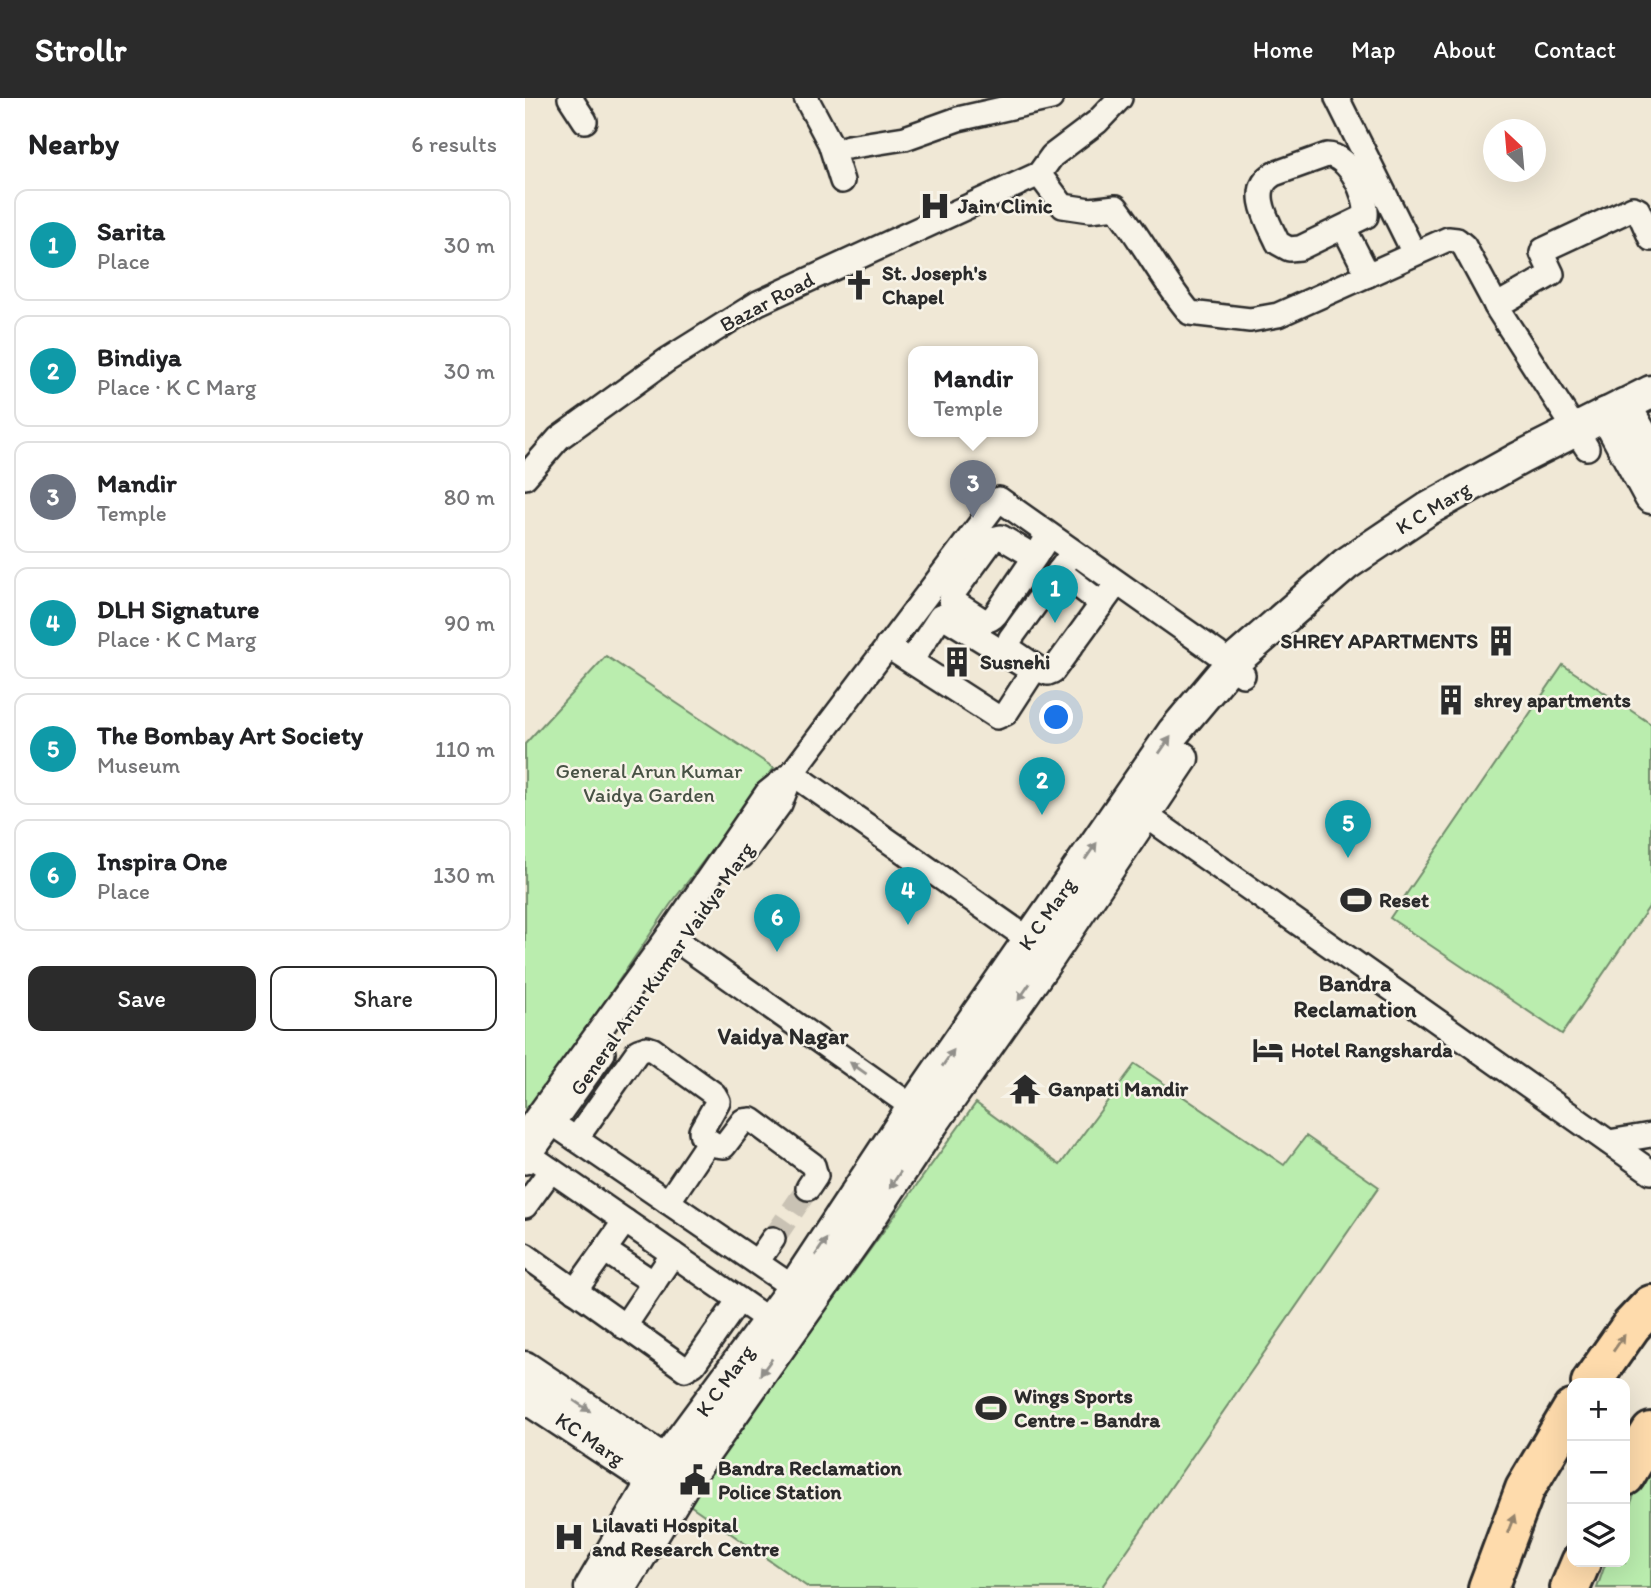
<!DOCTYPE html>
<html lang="en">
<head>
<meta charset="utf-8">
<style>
	:root { --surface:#fff; --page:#f2f2f2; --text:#202124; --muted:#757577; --line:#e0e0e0; --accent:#2b2b2b }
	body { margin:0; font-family:Itim,sans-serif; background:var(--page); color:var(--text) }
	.controls { position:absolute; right:21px; bottom:21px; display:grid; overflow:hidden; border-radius:14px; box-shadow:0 7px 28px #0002 }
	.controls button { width:63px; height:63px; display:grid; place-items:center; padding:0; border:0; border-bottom:2px solid var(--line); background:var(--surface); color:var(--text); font:35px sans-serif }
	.compass { position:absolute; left:958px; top:21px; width:63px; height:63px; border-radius:50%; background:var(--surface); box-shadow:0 7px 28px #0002; rotate:334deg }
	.you { position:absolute; left:532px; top:620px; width:24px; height:24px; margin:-18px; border:5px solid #fff; border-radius:50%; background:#1a73e8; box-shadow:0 0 0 10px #1a73e833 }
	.badge { display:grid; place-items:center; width:46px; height:46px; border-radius:50%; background:var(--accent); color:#fff; font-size:23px; font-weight:700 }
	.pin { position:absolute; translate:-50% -58px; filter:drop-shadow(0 2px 4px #0008) }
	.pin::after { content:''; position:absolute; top:37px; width:24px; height:21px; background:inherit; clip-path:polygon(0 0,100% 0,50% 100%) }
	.popup { position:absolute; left:383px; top:248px; width:130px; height:91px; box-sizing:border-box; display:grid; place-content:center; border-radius:14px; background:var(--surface); filter:drop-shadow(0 2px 5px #0005); font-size:23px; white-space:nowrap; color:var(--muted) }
	.popup b { font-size:26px; color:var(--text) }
	.popup::after { content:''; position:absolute; left:50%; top:100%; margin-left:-14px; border:14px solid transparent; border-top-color:var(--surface) }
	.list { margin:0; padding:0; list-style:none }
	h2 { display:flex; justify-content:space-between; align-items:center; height:91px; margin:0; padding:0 28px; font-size:30px }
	h2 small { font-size:23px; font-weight:400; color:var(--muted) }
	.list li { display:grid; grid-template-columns:46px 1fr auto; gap:21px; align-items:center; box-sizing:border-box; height:112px; margin:0 14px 14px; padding:0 14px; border:2px solid var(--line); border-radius:14px }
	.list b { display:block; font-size:26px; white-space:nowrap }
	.list p { margin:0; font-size:23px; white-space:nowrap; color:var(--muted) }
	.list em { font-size:23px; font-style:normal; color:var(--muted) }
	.actions { display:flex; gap:14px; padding:21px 28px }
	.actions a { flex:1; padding:16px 0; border:2px solid var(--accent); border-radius:14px; text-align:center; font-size:24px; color:var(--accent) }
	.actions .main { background:var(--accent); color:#fff }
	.icon { flex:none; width:38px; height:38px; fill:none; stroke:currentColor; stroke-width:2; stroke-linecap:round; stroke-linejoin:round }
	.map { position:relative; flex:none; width:1126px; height:1490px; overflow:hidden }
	header { display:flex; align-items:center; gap:42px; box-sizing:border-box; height:98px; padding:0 35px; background:var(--accent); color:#fff }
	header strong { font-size:33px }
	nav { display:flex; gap:38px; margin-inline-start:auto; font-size:24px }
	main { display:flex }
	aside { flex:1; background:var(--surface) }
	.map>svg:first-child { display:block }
	.green { fill:#baedae; stroke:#728c6c; stroke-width:2 }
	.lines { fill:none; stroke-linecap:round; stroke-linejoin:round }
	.street-tunnel { stroke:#c9c2b4; stroke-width:23; stroke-dasharray:23 11; stroke-linecap:butt }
	.street-casing { stroke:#2b2b2b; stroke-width:28 }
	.secondary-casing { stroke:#2b2b2b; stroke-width:37 }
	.highway-casing { stroke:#2b2b2b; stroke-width:44 }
	.street { stroke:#f7f3e8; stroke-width:23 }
	.secondary { stroke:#f7f3e8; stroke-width:32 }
	.highway { stroke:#fedbac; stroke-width:38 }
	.oneway { fill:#918f8a }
	.oneway2 { fill:#94836c }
	.labels { text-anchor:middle; stroke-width:5; stroke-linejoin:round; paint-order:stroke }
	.poi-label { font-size:21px; font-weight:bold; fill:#2b2b2b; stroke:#f7f3e8; text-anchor:start }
	.street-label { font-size:21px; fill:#2b2b2b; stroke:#f7f3e8 }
	.park-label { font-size:21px; fill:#485245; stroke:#f7f3e8 }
	.neighbourhood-label { font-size:23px; font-weight:bold; fill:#2b2b2b; stroke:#f7f3e8 }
</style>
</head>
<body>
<header>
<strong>Strollr</strong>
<nav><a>Home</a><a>Map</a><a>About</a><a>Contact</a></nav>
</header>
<main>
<aside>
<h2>Nearby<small>6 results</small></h2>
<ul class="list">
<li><span class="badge" style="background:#0f9aa8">1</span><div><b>Sarita</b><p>Place</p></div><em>30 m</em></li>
<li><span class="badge" style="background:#0f9aa8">2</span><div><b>Bindiya</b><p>Place · K C Marg</p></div><em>30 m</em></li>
<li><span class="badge" style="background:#6b7280">3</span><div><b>Mandir</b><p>Temple</p></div><em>80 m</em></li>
<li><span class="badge" style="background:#0f9aa8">4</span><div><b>DLH Signature</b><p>Place · K C Marg</p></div><em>90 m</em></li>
<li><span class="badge" style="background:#0f9aa8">5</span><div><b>The Bombay Art Society</b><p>Museum</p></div><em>110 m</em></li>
<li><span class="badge" style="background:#0f9aa8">6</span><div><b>Inspira One</b><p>Place</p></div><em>130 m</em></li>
</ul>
<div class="actions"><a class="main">Save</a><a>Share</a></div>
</aside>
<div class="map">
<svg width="1126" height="1490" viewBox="0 0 1126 1490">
	<rect width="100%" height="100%" fill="#f0e8d6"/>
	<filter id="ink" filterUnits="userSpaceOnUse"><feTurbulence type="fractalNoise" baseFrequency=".0143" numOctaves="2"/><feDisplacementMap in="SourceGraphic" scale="14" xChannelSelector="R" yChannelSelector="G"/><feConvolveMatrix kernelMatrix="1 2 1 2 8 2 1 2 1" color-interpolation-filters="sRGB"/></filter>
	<g filter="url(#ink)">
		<g class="green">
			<path d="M81,558L249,670L145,807L13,1002L0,1018V646Z"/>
			<path d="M1038,567L1126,626V806L1037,936L865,820Z"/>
			<path d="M610,966L759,1067L781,1038L854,1089L576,1490H284L162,1405L451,1005L535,1067Z"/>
			<path d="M1126,1372V1490H1072L1081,1464H1100V1420L1109,1397Z"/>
		</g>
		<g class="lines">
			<path class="street-tunnel" d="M248,1141L283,1090"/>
			<g class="street-casing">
				<g id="street">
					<path d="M45,0L60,23"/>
					<path d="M281,0L305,45L317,83"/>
					<path d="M812,0L889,155"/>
					<path d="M323,49L380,40L433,21L526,0"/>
					<path d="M802,57C824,57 843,98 841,118L775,150L764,151L753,145C744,125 722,91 749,76Z"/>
					<path d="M514,76L538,108L565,112L591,109C618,143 637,182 665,215L725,222L753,217L923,141L932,142L939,148L974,213L1062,350"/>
					<path d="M819,130L843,177"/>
					<path d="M971,208L1027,176L1017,155L1018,152L1108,110L1113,112L1126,141"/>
					<path d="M0,379L34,340L142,262L233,205L514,76L527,58L572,24L595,0"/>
					<path d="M548,454L485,541V551L517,573L523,575L528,573L592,485"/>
					<path d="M510,459L476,439L468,441L427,497L426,502L457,522C463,523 467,521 471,516L510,459L524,437"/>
					<path d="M534,473L577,506"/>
					<path d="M362,548L472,619L481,615L505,578L501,569L418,518L415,519L386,563"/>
					<path d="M267,675L516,850"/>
					<path d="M609,709L1126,1074"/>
					<path d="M217,758L255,706L266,678"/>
					<path d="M144,837L399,1017"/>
					<path d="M39,1033L269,1190"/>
					<path d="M0,1035L144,837L242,695L267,675L474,401L692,555L718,577"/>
					<path d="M51,1041L113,953L122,950L128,952L189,996L193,1003L176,1033L177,1038L184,1043L143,1104"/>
					<path d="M184,1043L191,1047L199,1048L218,1023L227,1022L288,1067L291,1078L283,1090"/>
					<path d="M1084,1044L1126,1037"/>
					<path d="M0,1054L245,1223"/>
					<path d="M0,1064L78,955"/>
					<path d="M0,1108L26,1072"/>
					<path d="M79,1152L129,1185"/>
					<path d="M0,1157L160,1271L169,1266L214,1202"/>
					<path d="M232,1164L248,1141"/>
					<path d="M50,1193L100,1123"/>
					<path d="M99,1229L148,1156"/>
				</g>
			</g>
			<g class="secondary-casing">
				<g id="secondary">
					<path d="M1099,307L1126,354"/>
					<path d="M1081,316L1126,399"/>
					<path d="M0,1270L158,1376"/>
					<path d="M0,1298L147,1395"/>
					<path d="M66,1490L140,1364L269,1190L388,1010L648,635L705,567L821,466L903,411L995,360L1126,294"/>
					<path d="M95,1490L163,1378L335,1134L408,1024L525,857L657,660"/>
				</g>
			</g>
			<g class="highway-casing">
				<g id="highway">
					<path d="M1066,1285L1106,1228L1126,1207"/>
					<path d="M1100,1378L1126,1334"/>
					<path d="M963,1490L1000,1391L1047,1312"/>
					<path d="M1045,1490L1056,1464"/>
				</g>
			</g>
			<use href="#street" class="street"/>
			<use href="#secondary" class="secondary"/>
			<use href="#highway" class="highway"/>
		</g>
		<defs><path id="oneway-solid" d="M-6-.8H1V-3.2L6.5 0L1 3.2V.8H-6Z" transform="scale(1.75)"/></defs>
		<g class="oneway">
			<use href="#oneway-solid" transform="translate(640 647) rotate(-55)"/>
			<use href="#oneway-solid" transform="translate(566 753) rotate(-55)"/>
			<use href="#oneway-solid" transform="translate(499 894) rotate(125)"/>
			<use href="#oneway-solid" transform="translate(423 960) rotate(-55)"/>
			<use href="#oneway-solid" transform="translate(333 970) rotate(-145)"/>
			<use href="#oneway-solid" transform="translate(370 1082) rotate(123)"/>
			<use href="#oneway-solid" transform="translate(296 1149) rotate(-56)"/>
			<use href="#oneway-solid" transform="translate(241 1269) rotate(126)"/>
			<use href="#oneway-solid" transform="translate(57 1308) rotate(34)"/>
		</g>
		<g class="oneway2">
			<use href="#oneway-solid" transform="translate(1094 1245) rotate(-55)"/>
			<use href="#oneway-solid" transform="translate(986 1426) rotate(-69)"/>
		</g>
	</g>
	<defs>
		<g id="hospital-bare" transform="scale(2.415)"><path d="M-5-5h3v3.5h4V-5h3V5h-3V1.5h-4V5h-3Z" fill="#2b2b2b" stroke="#f7f3e8" stroke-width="2.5" paint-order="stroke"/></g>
		<g id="church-bare" transform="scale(2.415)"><path d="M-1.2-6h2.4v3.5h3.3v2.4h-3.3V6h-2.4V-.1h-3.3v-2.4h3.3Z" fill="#2b2b2b" stroke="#f7f3e8" stroke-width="2.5" paint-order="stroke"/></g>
		<g id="building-bare" transform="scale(2.415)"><path d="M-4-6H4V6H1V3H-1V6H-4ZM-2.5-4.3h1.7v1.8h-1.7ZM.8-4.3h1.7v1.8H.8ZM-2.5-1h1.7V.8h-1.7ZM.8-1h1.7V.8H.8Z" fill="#2b2b2b" stroke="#f7f3e8" stroke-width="2.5" paint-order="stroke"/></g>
		<g id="stadium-bare" transform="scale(2.415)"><path d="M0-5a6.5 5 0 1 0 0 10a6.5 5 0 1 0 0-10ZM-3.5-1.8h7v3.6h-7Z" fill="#2b2b2b" stroke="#f7f3e8" stroke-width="2.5" paint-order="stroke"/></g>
		<g id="hotel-bare" transform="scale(2.415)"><path d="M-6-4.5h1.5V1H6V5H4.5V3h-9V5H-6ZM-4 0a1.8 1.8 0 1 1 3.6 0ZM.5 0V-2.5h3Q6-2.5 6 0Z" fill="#2b2b2b" stroke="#f7f3e8" stroke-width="2.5" paint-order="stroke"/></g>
		<g id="temple-bare" transform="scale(2.415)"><path d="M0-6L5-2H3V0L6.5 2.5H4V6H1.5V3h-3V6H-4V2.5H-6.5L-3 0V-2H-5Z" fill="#2b2b2b" stroke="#f7f3e8" stroke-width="2.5" paint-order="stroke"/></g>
		<g id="civic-bare" transform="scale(2.415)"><path d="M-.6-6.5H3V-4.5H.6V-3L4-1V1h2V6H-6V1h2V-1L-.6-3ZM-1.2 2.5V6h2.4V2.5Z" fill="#2b2b2b" stroke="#f7f3e8" stroke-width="2.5" paint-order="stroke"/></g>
	</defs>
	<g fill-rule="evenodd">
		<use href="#hospital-bare" x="410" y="108"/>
		<use href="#church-bare" x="334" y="187"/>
		<use href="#building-bare" x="976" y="543"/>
		<use href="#building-bare" x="432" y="564"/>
		<use href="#building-bare" x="926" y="602"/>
		<use href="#stadium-bare" x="831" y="802"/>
		<use href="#hotel-bare" x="743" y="952"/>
		<use href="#temple-bare" x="500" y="991"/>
		<use href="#stadium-bare" x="466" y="1310"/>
		<use href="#civic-bare" x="170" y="1382"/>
		<use href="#hospital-bare" x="44" y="1439"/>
	</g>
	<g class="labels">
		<g class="poi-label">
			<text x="433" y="115">Jain Clinic</text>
			<text x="357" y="182">St. Joseph's<tspan x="357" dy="24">Chapel</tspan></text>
			<text x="953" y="550" text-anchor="end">SHREY APARTMENTS</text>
			<text x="455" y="571">Susnehi</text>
			<text x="949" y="609">shrey apartments</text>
			<text x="854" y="809">Reset</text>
			<text x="766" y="959">Hotel Rangsharda</text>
			<text x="523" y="998">Ganpati Mandir</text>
			<text x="489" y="1305">Wings Sports<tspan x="489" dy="24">Centre - Bandra</tspan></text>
			<text x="193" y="1377">Bandra Reclamation<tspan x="193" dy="24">Police Station</tspan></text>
			<text x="67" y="1434">Lilavati Hospital<tspan x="67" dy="24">and Research Centre</tspan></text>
		</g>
		<g class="street-label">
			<text transform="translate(242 204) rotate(-28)" y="7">Bazar Road</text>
			<text transform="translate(908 410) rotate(-31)" y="7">K C Marg</text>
			<text transform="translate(522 816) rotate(-55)" y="7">K C Marg</text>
			<text transform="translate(137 871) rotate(-55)" y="7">General Arun Kumar Vaidya Marg</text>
			<text transform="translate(200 1283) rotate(-54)" y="7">K C Marg</text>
			<text transform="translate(65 1341) rotate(34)" y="7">KC Marg</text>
		</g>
		<g class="park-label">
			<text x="124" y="680">General Arun Kumar<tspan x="124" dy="24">Vaidya Garden</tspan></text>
		</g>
		<g class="neighbourhood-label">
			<text x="830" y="893">Bandra<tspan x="830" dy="26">Reclamation</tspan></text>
			<text x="258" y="946">Vaidya Nagar</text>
		</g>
	</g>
</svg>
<div class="controls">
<button>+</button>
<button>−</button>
<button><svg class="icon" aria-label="layers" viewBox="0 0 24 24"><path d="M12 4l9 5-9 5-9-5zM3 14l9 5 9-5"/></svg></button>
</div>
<svg class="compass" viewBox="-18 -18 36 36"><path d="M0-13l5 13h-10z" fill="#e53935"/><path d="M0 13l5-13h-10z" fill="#757577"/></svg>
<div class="you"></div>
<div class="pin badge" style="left:530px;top:525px;background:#0f9aa8">1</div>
<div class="pin badge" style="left:517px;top:717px;background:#0f9aa8">2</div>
<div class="pin badge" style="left:448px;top:420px;background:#6b7280">3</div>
<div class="popup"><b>Mandir</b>Temple</div>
<div class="pin badge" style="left:383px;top:827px;background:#0f9aa8">4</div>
<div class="pin badge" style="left:823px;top:760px;background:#0f9aa8">5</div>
<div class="pin badge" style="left:252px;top:854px;background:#0f9aa8">6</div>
</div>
</main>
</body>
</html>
